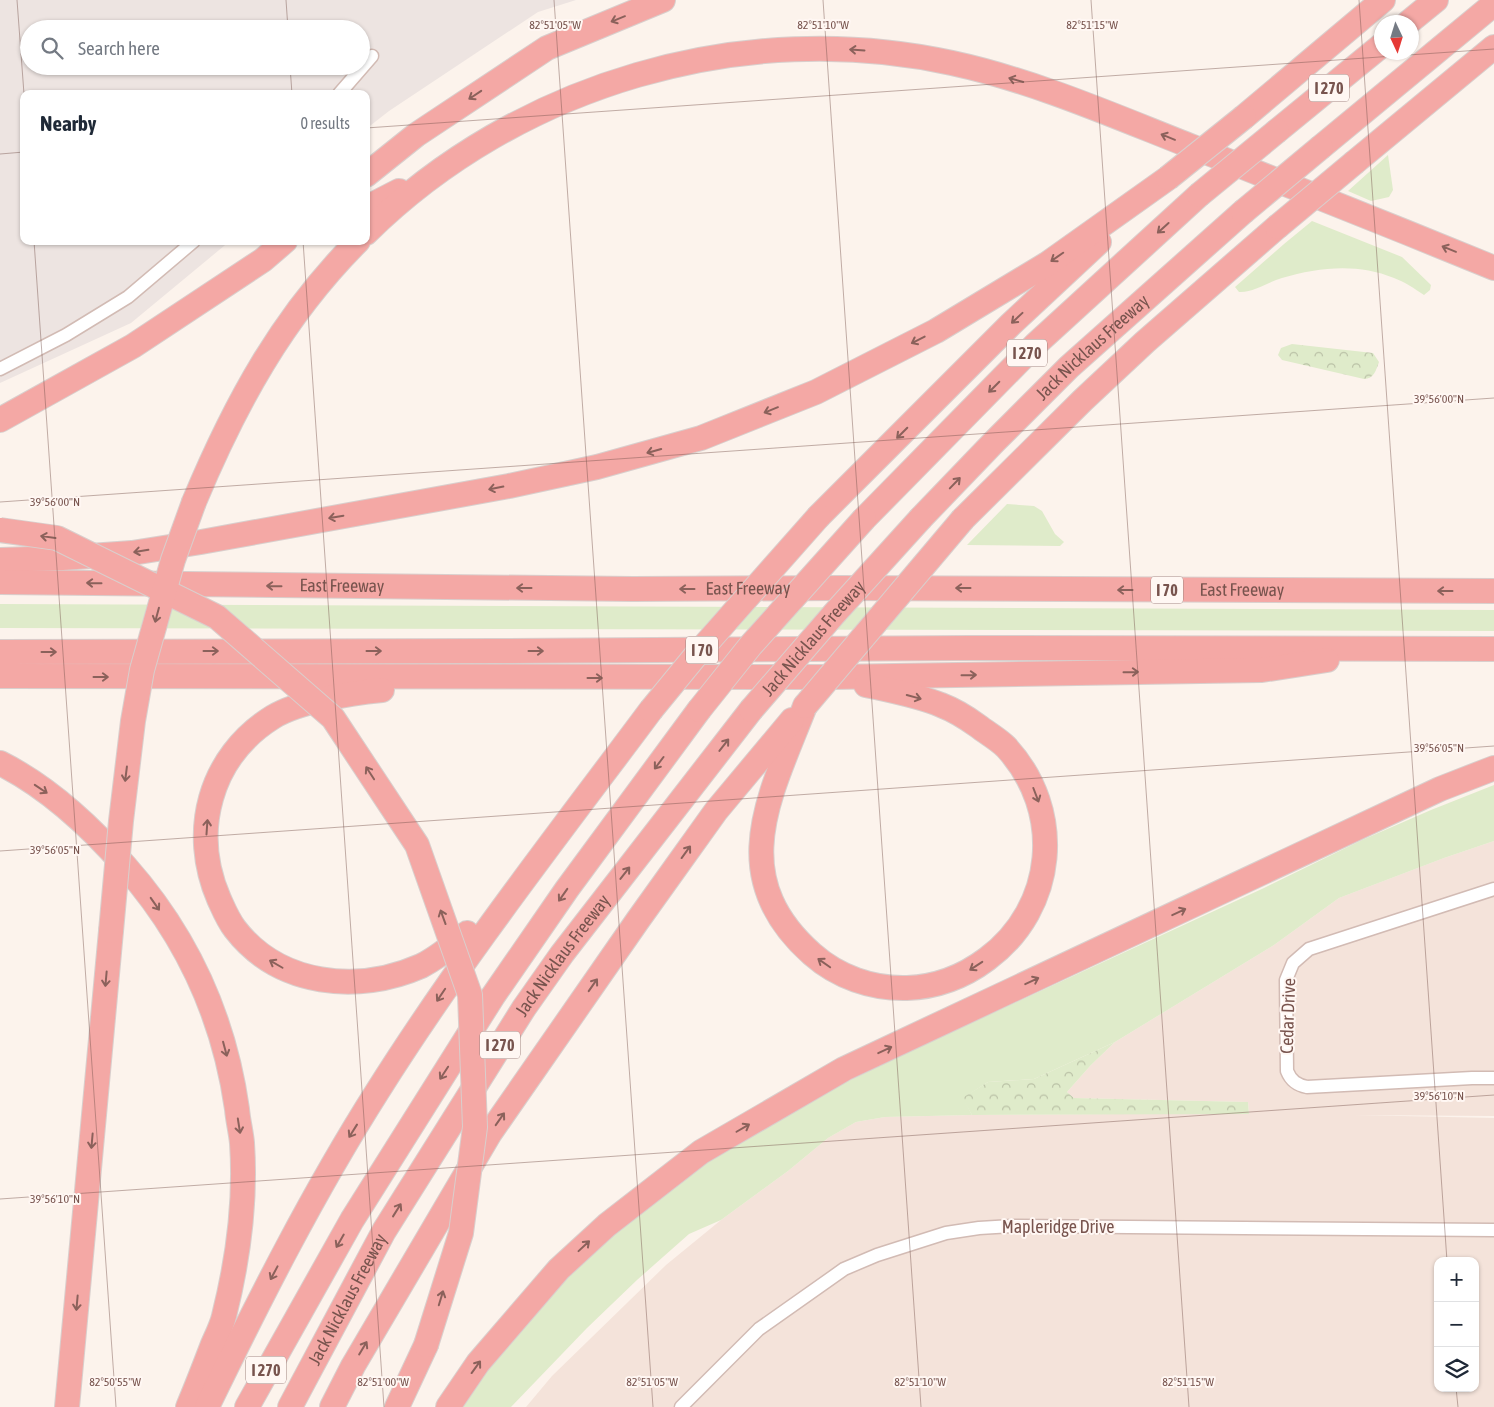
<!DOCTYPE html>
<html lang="en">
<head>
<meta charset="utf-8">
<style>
	:root { --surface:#fff; --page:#f6f6f7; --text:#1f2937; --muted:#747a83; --line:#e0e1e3 }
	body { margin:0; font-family:"Asap Condensed",sans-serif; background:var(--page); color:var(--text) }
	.controls { position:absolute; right:15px; bottom:15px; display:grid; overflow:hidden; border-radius:10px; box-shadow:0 1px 4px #0004 }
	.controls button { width:45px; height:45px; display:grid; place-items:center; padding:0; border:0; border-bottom:1px solid var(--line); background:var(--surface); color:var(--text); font:25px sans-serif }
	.compass { position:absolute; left:1374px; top:15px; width:45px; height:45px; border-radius:50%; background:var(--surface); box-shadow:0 1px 4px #0004; rotate:176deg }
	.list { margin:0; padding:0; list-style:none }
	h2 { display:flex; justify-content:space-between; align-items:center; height:65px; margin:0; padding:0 20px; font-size:21px }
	h2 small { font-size:16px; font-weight:400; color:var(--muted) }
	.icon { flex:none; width:28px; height:28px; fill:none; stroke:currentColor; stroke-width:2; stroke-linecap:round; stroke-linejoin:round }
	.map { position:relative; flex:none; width:1494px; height:1407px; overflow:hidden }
	.search { position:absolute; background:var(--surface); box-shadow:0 1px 4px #0004; left:20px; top:20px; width:350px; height:55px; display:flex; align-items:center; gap:12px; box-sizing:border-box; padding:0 18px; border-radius:28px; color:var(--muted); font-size:19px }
	.panel { position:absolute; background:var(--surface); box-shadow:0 1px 4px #0004; left:20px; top:90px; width:350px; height:155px; border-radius:10px }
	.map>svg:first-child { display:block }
	.residential { fill:#f4e3da; fill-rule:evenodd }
	.industrial { fill:#ede4e1; fill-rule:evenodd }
	.grass { fill:#dfebca }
	.forest { fill:url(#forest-crowns) }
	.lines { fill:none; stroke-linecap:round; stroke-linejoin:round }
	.minor-casing { stroke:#d2bbb4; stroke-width:15 }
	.motorway-casing { stroke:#d9cfcd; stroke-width:26 }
	.minor { stroke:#fff; stroke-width:12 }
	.motorway { stroke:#f4a8a5; stroke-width:24 }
	.motorway-bridge-casing { stroke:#d9cfcd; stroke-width:26; stroke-linecap:butt }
	.motorway-bridge { stroke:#f4a8a5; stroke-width:24 }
	.oneway { stroke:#8b615b }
	.ticks { fill:none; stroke:#78544e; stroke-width:1; stroke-opacity:0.45 }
	.labels { text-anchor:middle; stroke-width:4; stroke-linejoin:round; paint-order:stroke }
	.shield { fill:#fff7f3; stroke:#a08580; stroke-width:1 }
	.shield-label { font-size:16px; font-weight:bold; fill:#78544e }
	.street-label { font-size:18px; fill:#78544e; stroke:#fff7f3 }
	.ticks-label { font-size:12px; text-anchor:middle; fill:#78544e; stroke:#fff7f3; stroke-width:4; stroke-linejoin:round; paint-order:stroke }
</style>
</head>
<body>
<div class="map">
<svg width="1494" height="1407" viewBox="0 0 1494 1407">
	<defs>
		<pattern id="forest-crowns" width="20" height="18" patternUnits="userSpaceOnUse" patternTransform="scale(1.25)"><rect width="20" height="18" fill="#dfebca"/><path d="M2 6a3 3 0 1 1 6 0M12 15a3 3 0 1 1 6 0" fill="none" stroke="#bac1a6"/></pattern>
	</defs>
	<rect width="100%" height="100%" fill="#fcf3ec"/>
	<path class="residential" d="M1494,841V1116L1354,1115L1494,1118V1407H526L552,1376L666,1265L721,1220L788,1171L828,1138L856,1122L885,1117L972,1115L1249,1113L1248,1102L1074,1098L1067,1092L1091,1065L1115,1042L1274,945L1339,898L1444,858ZM1438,1261H1475V1388H1438Z"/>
	<path class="industrial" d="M0,0H576L538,12L389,111L366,129V94H24V241H230L131,323L0,383ZM29,29H361V66H29Z"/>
	<g class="grass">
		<path d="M1388,155L1393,190L1389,197L1371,201L1348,191Z"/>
		<path d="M1312,221L1402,257L1431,285L1430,290L1424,295C1415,289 1405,282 1394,278C1358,263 1319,267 1282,278C1268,282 1253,293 1239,292L1235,287L1284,244Z"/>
		<path d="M1007,504L1034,506L1042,511L1055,534L1064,542L1060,546L967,545Z"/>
		<path d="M0,604L1494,610V631L0,628Z"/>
		<path d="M1494,785V841L1444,858L1339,898L1274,945L1115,1042L1034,1079L988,1082L963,1098L972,1115L885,1117L856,1122L828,1138L788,1171L721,1220L689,1234L637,1280L587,1328L511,1407H456L588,1249L720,1150L784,1112L934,1040L1264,888L1362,840L1431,810Z"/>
	</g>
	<g class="forest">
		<path d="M1292,344L1373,353L1379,362C1376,370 1374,379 1364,379L1282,360L1278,355L1281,348Z"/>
		<path d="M1115,1042L1091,1065L1067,1092L1074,1098L1248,1102L1249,1114L972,1115L962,1098L988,1082L1034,1079Z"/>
	</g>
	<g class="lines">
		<g class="minor-casing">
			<g id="minor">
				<path d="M339,94L372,56"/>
				<path d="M0,369L66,335L128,297L194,241"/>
				<path d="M1494,889L1309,949L1293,963L1286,980L1287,1071C1291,1081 1297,1085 1307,1087L1472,1078H1494"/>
				<path d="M681,1407L759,1329L844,1269L877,1255L946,1233L979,1228L1012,1226L1494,1230"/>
			</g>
		</g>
		<g class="motorway-casing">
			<g id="motorway">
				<path d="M1409,22L1436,0"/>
				<path d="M1244,117L1383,0"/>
				<path d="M1277,131L1382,45"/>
				<path d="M1321,147L1494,4"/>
				<path d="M1355,162L1494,47"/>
				<path d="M366,175L416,135L547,48L663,0"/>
				<path d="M366,208L399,191"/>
				<path d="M366,233C517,84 744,17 952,63C1035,81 1114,116 1193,147C1294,187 1394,227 1494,268"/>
				<path d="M0,420L133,346L263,260L285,241"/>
				<path d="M194,502C235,404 282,317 358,241"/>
				<path d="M819,516L1011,324L1099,242"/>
				<path id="s1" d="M921,518L994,442L1069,367L1243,212"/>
				<path d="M864,519L1036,344L1199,195"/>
				<path d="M963,519L1083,400L1145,342L1277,227"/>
				<path d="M0,560L62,558L132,553L201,542L509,486L597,467L701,438L816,392L936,331L1047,264L1168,178"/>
				<path id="s2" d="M0,582L633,589L840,588L1494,591"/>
				<path d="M0,652L501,651L969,648L1494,649"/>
				<path d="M0,676L833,677L1262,670L1327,660"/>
				<path d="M382,690C352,693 299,701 273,717C209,757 190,832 219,899C224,910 228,920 235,929C279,986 358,994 421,966C437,958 453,945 467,933"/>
				<path d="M805,706C770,796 724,876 812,954C838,977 872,989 907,988C937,987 963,977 987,959C1056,908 1065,811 1006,747C998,739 987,733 978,726C967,718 954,710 941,705C920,696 889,690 866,685"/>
				<path d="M0,763C48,787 90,826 125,866C187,936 224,1017 237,1109C238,1121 241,1132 242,1143C246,1200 238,1260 224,1316C222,1325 217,1335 213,1344C205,1365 197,1386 188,1407"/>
				<path d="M67,1407L111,931"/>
				<path d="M207,1407C259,1300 313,1193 377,1092C460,960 557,836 651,710"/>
				<path d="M247,1407L352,1220L493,996L567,889L699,710"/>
				<path id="s3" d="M290,1407L384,1231L524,1008L562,954L751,710"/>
				<path d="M332,1407L353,1366L490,1133L638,920L716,811L792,720"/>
				<path d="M397,1407L426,1345"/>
				<path d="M448,1407L478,1363L559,1269L607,1225L701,1152L844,1069L1440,789L1494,768"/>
			</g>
		</g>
		<use href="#minor" class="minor"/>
		<use href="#motorway" class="motorway"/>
		<g class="motorway-bridge-casing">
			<g id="motorway-bridge">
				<path d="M1168,178L1244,117"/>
				<path d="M1199,195L1277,131"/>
				<path d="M1243,212L1321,147"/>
				<path d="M1277,227L1355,162"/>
				<path d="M0,530L57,538L217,617L333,718L417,845L470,995L475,1127L461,1233L426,1345"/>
				<path d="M805,706L963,519"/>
				<path d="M651,710L697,654L819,516"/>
				<path d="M699,710L751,645L864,519"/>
				<path id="s4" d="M751,710L834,614L921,518"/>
				<path d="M111,931L121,821L133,721L142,670L173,560L194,502"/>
			</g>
		</g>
		<use href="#motorway-bridge" class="motorway-bridge"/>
	</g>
	<defs><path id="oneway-shaft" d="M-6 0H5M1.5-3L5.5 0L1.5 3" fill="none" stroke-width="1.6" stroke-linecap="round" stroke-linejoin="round" transform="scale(1.25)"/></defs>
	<g class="oneway">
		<use href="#oneway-shaft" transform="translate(618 19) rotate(158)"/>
		<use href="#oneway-shaft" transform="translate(857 50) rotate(-176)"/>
		<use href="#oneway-shaft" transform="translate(1016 80) rotate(-164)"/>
		<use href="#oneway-shaft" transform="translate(475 95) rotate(146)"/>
		<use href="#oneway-shaft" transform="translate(1168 137) rotate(-158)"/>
		<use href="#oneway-shaft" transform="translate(1163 228) rotate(138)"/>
		<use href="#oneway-shaft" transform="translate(1449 249) rotate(-158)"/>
		<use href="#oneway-shaft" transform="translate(1057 257) rotate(145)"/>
		<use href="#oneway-shaft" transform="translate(1017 318) rotate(137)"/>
		<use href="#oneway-shaft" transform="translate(918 340) rotate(153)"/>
		<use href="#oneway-shaft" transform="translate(994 387) rotate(135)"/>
		<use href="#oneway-shaft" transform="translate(771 410) rotate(158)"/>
		<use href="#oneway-shaft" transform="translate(902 433) rotate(135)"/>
		<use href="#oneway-shaft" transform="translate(654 451) rotate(164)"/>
		<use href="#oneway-shaft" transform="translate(955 483) rotate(-46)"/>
		<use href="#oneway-shaft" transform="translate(496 488) rotate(169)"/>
		<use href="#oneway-shaft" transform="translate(336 517) rotate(170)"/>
		<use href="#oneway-shaft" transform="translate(48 537) rotate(-172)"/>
		<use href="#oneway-shaft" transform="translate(141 551) rotate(171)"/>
		<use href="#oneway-shaft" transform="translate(94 583) rotate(-179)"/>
		<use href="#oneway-shaft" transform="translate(274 586) rotate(-179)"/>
		<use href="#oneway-shaft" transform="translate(524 588) rotate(-180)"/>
		<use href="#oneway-shaft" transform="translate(963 588) rotate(-180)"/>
		<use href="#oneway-shaft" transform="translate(687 589) rotate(180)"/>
		<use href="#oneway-shaft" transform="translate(1125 590) rotate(-180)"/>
		<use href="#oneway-shaft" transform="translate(1445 591) rotate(-180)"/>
		<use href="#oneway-shaft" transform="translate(157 615) rotate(105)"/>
		<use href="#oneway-shaft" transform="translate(211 651)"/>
		<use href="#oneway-shaft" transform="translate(374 651)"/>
		<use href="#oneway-shaft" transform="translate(536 651)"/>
		<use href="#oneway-shaft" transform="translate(49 652)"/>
		<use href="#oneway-shaft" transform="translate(1131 672) rotate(-1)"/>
		<use href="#oneway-shaft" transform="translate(969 675) rotate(-1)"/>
		<use href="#oneway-shaft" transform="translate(101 677)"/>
		<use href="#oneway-shaft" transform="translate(595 678)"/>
		<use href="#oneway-shaft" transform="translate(914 697) rotate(15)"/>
		<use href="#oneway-shaft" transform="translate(724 745) rotate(-52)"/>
		<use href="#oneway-shaft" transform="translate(659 763) rotate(127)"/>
		<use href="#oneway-shaft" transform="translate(370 773) rotate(-123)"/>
		<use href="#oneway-shaft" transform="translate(126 774) rotate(97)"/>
		<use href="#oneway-shaft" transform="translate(41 789) rotate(34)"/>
		<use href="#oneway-shaft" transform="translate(1036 795) rotate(69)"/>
		<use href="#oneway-shaft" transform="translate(207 827) rotate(-86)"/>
		<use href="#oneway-shaft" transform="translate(686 852) rotate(-54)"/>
		<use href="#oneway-shaft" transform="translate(625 873) rotate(-52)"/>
		<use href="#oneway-shaft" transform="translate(563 895) rotate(125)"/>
		<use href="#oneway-shaft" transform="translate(155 904) rotate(55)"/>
		<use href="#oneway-shaft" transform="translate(1179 912) rotate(-25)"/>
		<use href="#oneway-shaft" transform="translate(443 917) rotate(-110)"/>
		<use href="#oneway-shaft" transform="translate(824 963) rotate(-145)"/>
		<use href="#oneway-shaft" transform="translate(276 964) rotate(-150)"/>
		<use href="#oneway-shaft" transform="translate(976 966) rotate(147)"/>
		<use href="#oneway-shaft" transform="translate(106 979) rotate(95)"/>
		<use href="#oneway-shaft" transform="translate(1032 981) rotate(-25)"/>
		<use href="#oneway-shaft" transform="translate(593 985) rotate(-55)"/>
		<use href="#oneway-shaft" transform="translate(441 995) rotate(124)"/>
		<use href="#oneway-shaft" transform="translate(225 1049) rotate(75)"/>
		<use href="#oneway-shaft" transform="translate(885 1050) rotate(-25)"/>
		<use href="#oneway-shaft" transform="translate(444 1073) rotate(123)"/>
		<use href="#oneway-shaft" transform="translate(500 1119) rotate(-55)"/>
		<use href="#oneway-shaft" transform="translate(239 1126) rotate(81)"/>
		<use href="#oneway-shaft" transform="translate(743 1128) rotate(-30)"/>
		<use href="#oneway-shaft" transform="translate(353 1131) rotate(122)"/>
		<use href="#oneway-shaft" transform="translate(92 1141) rotate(95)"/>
		<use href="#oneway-shaft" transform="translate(397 1210) rotate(-58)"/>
		<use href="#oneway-shaft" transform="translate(340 1241) rotate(120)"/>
		<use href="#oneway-shaft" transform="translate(584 1246) rotate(-43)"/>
		<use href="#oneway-shaft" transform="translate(274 1273) rotate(118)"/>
		<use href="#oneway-shaft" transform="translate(441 1298) rotate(-73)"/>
		<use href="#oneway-shaft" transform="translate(77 1303) rotate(95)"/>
		<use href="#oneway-shaft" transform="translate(363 1348) rotate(-59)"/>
		<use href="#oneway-shaft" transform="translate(476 1367) rotate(-54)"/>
	</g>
	<path class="ticks" d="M17,0L24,94M286,0L288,29M554,0L653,1407M823,0L921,1407M1091,0L1189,1407M1359,0L1447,1261M290,66L292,94M366,128L1494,49M0,154L24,152M34,241L116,1407M303,241L384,1407M0,502L1494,398M0,851L1494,746M0,1199L1494,1095M1456,1388L1458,1407"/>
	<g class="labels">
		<g class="shield">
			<rect x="1309" y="74.5" width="40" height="27" rx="4"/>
			<rect x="1007" y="339.5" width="40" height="27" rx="4"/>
			<rect x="1151" y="576.5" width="32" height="27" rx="4"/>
			<rect x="686" y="636.5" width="32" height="27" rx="4"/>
			<rect x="480" y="1031.5" width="40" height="27" rx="4"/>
			<rect x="246" y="1356.5" width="40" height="27" rx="4"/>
		</g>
		<g class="shield-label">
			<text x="1329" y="94">I 270</text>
			<text x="1027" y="359">I 270</text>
			<text x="1167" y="596">I 70</text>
			<text x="702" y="656">I 70</text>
			<text x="500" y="1051">I 270</text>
			<text x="266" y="1376">I 270</text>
		</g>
		<g class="street-label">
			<text dy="6" stroke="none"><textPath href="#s1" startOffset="242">Jack Nicklaus Freeway</textPath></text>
			<text dy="6" stroke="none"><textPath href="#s2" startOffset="342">East Freeway</textPath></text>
			<text dy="6" stroke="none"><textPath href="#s2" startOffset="748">East Freeway</textPath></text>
			<text dy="6" stroke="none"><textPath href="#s2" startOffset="1242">East Freeway</textPath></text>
			<text dy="6" stroke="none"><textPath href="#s4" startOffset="95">Jack Nicklaus Freeway</textPath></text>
			<text dy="6" stroke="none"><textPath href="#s3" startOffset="528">Jack Nicklaus Freeway</textPath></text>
			<text transform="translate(1288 1016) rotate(-88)" y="6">Cedar Drive</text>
			<text x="1058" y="1233">Mapleridge Drive</text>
			<text dy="6" stroke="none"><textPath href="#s3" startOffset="122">Jack Nicklaus Freeway</textPath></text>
		</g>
	</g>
	<g class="ticks-label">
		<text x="555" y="29">82°51'05"W</text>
		<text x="823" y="29">82°51'10"W</text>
		<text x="1092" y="29">82°51'15"W</text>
		<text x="1439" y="403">39°56'00"N</text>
		<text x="55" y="506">39°56'00"N</text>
		<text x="1439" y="752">39°56'05"N</text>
		<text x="55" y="854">39°56'05"N</text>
		<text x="1439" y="1100">39°56'10"N</text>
		<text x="55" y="1203">39°56'10"N</text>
		<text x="115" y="1386">82°50'55"W</text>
		<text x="383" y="1386">82°51'00"W</text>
		<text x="652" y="1386">82°51'05"W</text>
		<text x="920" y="1386">82°51'10"W</text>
		<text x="1188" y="1386">82°51'15"W</text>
	</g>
</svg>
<div class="controls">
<button>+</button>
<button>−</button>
<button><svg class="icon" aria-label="layers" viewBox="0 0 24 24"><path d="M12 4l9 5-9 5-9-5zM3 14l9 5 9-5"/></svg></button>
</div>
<svg class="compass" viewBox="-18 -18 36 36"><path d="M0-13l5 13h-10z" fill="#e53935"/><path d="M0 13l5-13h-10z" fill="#747a83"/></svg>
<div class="search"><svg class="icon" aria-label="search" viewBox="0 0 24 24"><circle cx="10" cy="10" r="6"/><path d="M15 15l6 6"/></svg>Search here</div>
<section class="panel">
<h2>Nearby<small>0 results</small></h2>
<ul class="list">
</ul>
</section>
</div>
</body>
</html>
